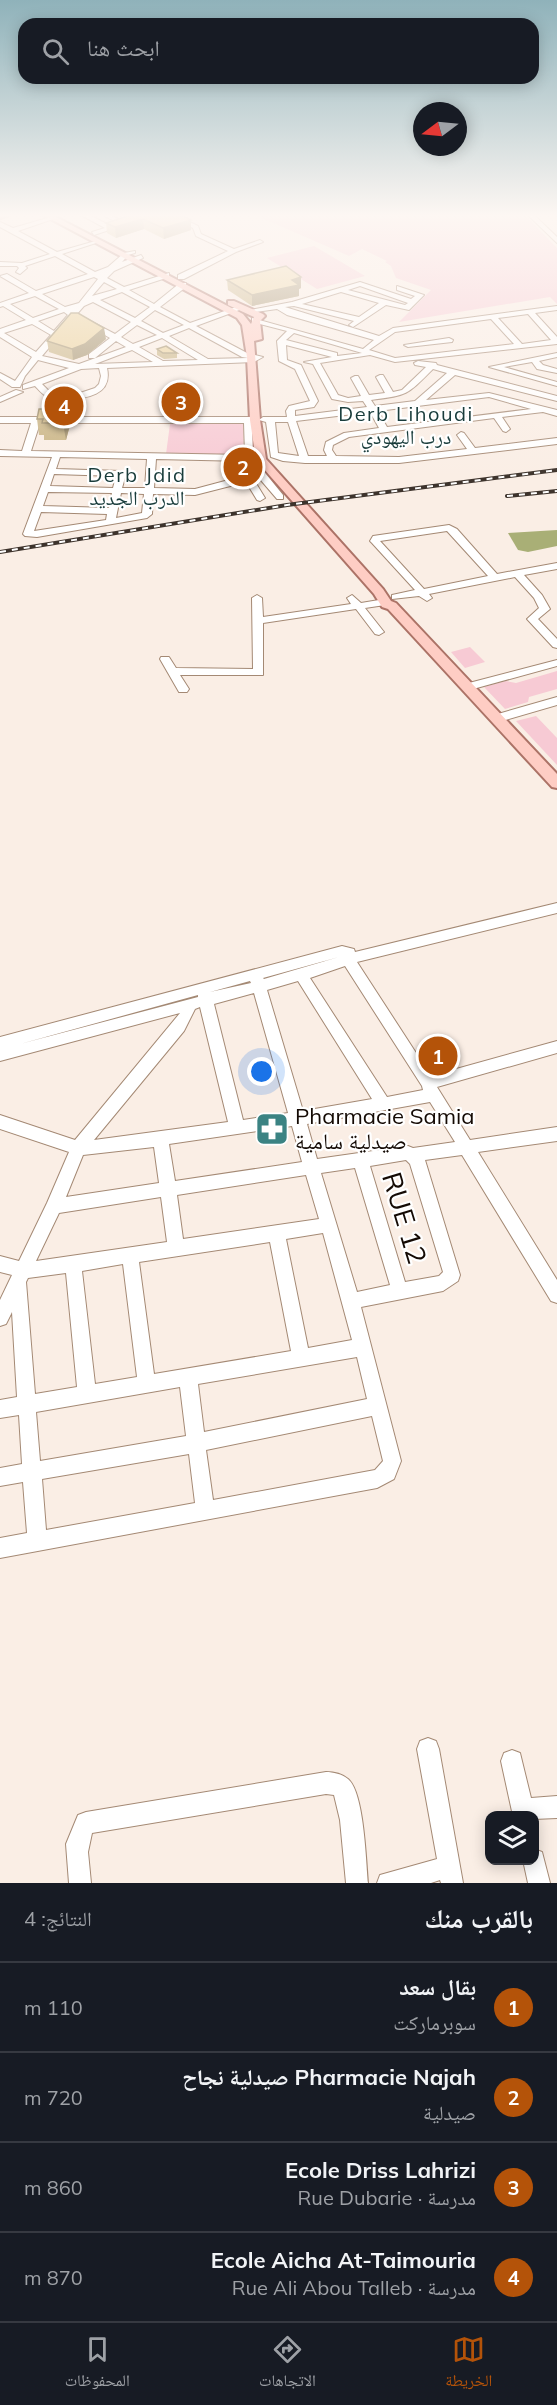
<!DOCTYPE html>
<html lang="ar">
<head>
<meta charset="utf-8">
<style>
	:root { --surface:#171b24; --page:#242831; --text:#f1f3f6; --muted:#9ea1a6; --line:#363941; --accent:#b45309 }
	body { margin:0; font-family:Mulish,"Noto Naskh Arabic",sans-serif; background:var(--page); color:var(--text); direction:rtl }
	.controls { position:absolute; right:18px; bottom:18px; display:grid; overflow:hidden; border-radius:12px; box-shadow:0 3px 15px #0003 }
	.controls button { width:54px; height:54px; display:grid; place-items:center; padding:0; border:0; border-bottom:2px solid var(--line); background:var(--surface); color:var(--text); font:30px sans-serif }
	.compass { position:absolute; left:413px; top:102px; width:54px; height:54px; border-radius:50%; background:var(--surface); box-shadow:0 3px 15px #0003; rotate:254deg }
	.you { position:absolute; left:262px; top:1072px; width:21px; height:21px; margin:-15px; border:4px solid #fff; border-radius:50%; background:#1a73e8; box-shadow:0 0 0 9px #1a73e833 }
	.badge { display:grid; place-items:center; width:39px; height:39px; border-radius:50%; background:var(--accent); color:#fff; font-size:20px; font-weight:700 }
	.pin { position:absolute; translate:-50% -50%; border:3px solid #fff; box-shadow:0 2px 6px #0006 }
	.list { margin:0; padding:0; list-style:none }
	h2 { display:flex; justify-content:space-between; align-items:center; height:78px; margin:0; padding:0 24px; font-size:26px }
	h2 small { font-size:20px; font-weight:400; color:var(--muted) }
	.list li { display:grid; grid-template-columns:39px 1fr auto; gap:18px; align-items:center; box-sizing:border-box; height:90px; padding:0 24px; border-top:2px solid var(--line) }
	.list b { display:block; font-size:22px; white-space:nowrap }
	.list p { margin:0; font-size:20px; white-space:nowrap; color:var(--muted) }
	.list em { font-size:20px; font-style:normal; color:var(--muted) }
	.icon { flex:none; width:33px; height:33px; fill:none; stroke:currentColor; stroke-width:2; stroke-linecap:round; stroke-linejoin:round }
	.map { position:relative; flex:none; width:557px; height:1883px; overflow:hidden; direction:ltr }
	.search { position:absolute; background:var(--surface); box-shadow:0 3px 15px #0003; left:18px; right:18px; top:18px; height:66px; display:flex; align-items:center; gap:15px; box-sizing:border-box; padding:0 21px; border-radius:18px; color:var(--muted); font-size:22px }
	.sheet { height:438px; background:var(--surface) }
	nav { display:flex; justify-content:space-around; align-items:center; box-sizing:border-box; height:84px; border-top:2px solid var(--line); background:var(--surface); font-size:16px; color:var(--muted) }
	nav a { display:grid; justify-items:center; gap:3px }
	nav .on { color:var(--accent) }
	.map>svg:first-child { display:block }
	.green { fill:#f7cad4 }
	.water { fill:#a9af76 }
	.lines { fill:none; stroke-linecap:round; stroke-linejoin:round }
	.minor-casing { stroke:#a48974; stroke-width:2 }
	.major-casing { stroke:#ac7367; stroke-width:4 }
	.minor { fill:#fff; fill-rule:evenodd }
	.major { fill:#fecdc4; fill-rule:evenodd }
	.rail-casing { stroke:#3d332c; stroke-width:4 }
	.rail { stroke:#fff; stroke-width:2; stroke-dasharray:6; stroke-linecap:butt }
	.wall { fill:#c9b484 }
	.shaded-wall { fill:#a4926c }
	.building { fill:#ead19a; stroke:#a4926c; stroke-width:1.5 }
	.labels { text-anchor:middle; stroke-width:4.5; stroke-linejoin:round; paint-order:stroke }
	.far-neighbourhood-label { font-size:20px; letter-spacing:1.5px; fill:#193c3b; stroke:#fff }
	.poi-label { font-size:22px; fill:#140a04; stroke:#fff; text-anchor:start }
	.near-street-label { font-size:27px; fill:#140a04; stroke:#fff }
</style>
</head>
<body>
<div class="map">
<svg width="557" height="1883" viewBox="0 0 557 1883">
	<rect width="100%" height="100%" fill="#faeee5"/>
	<g class="green">
		<path d="M255,215H525L557,248V304L550,297L399,322L431,290L396,278L391,266L385,262L387,261L362,249L349,256Z"/>
		<path d="M314,246L365,276L317,289L267,258Z"/>
		<path d="M170,424H243L244,454H166Z"/>
		<path d="M470,647L485,662L465,668L451,652Z"/>
		<path d="M557,671V689L529,697L528,702L505,709L484,687L506,681L516,683Z"/>
		<path d="M536,716L557,738V765L516,721Z"/>
	</g>
	<path class="water" d="M557,530V546L528,552L518,550L508,533Z"/>
	<g class="lines">
		<g class="minor-casing">
			<g id="minor">
				<path d="M81,215H89L111,226L118,223L103,215H110L124,222L146,215H155L94,235L92,232L105,228Z"/>
				<path d="M167,215H175L198,226L201,234L234,249L260,240L263,242L236,252L184,279H178V275L228,251L196,236L193,228Z"/>
				<path d="M528,215H534L557,237V243Z"/>
				<path d="M51,217L56,218L18,231L57,252L99,240V242L62,254L95,272L108,267L124,253L135,251V253L128,255L122,262L141,255L143,258L114,271L107,278L124,287L169,273V277L129,290L154,304L180,283H186V287L160,307L190,323L242,305V309L196,326L247,353L263,357L254,362L107,368C113,395 86,399 65,399C59,398 51,399 46,396C42,394 38,389 35,386L23,389V385L69,368L38,360L25,376L20,387H12L0,379V373L15,381L32,357L0,337V329L26,320L3,306L0,307V303L29,293L0,276L7,274L36,291L88,274L55,256L25,266L27,268L20,274L16,272L19,268L17,266H0V262L22,263L50,254L0,227V222L13,228ZM94,277L98,279L79,303L65,307L42,294ZM104,282L117,289L92,296ZM122,292L150,307L135,318L100,300ZM35,296L59,309L33,318L10,304ZM93,302L131,322L115,334L77,314L84,306ZM155,310L184,325L163,333L141,321ZM64,312L68,315L54,331L38,321ZM74,318L110,338L89,354V358H95L116,341L126,347L79,364L42,356ZM32,324L51,335L36,352L4,333ZM137,325L157,335L133,344L121,337ZM189,328L242,357L248,358L208,359L169,336ZM162,338L198,360L163,361L139,347ZM132,350L153,362L95,364ZM99,368L101,376L99,384L95,388L80,393H51L42,384L81,369Z"/>
				<path d="M360,282L411,299L415,296L397,290V286L424,295L409,310L386,305L353,327L349,325L354,321L294,306L285,307L379,336L393,328L557,306V310L535,313L557,337V344L395,362L370,355L320,363L338,395L348,398L361,396L351,378L355,376H358L369,395L385,393L376,377L380,375H383L393,392L402,390L426,367L415,365L414,363L418,361L436,363L437,365L557,396V401L455,375L426,400L489,393L557,410V416L543,412L502,417L510,429L506,432L503,431L494,418L349,437L333,445L332,450L336,456L399,457L467,449L457,435L461,432L464,433L475,448L557,438V444L399,463H305L283,461L271,457L266,422L259,420L252,423L253,458L283,495V499H277L259,478L254,480L265,498L260,501L257,500L246,482L195,495L153,494L152,514L147,518L37,537L25,536L23,534L52,457L0,456V450L22,451L31,423H0V417H255L259,420L263,417H287L286,411L289,406L310,401L295,369L279,361L277,341L287,331L252,322V318L363,349L374,340L287,315L277,309L249,313L245,311L292,302ZM360,286L408,303L405,305L348,290ZM341,292L379,303L359,317L302,304ZM528,314L551,340L522,344L498,318ZM491,319L514,344L395,358L369,350L395,332ZM294,333L362,353L337,356V353L286,340ZM286,345L332,357L304,362L313,364L332,399L348,402L363,401L367,407L295,416V410L314,407L318,401L301,365L287,360ZM433,369L447,373L415,401L375,406L371,400C408,395 406,396 433,369ZM489,397L531,409L387,427L378,411ZM370,412L379,428L344,433L326,442L324,450L327,456H308L296,421ZM275,422H288L299,456L278,453ZM40,423H244L245,455L31,451ZM60,457L147,459L145,488H122L126,474L121,471L56,469ZM156,459L246,461L255,473L195,489L154,488ZM54,474L116,476L113,488L50,486ZM48,492L112,493L109,508L43,506ZM121,493L144,494L142,513L116,518ZM41,512L107,514L106,520L34,531Z"/>
				<path d="M449,338L453,340L452,342L408,347L404,345Z"/>
				<path d="M557,353V357L539,361L543,365L557,369V373L537,369L532,362L504,367L557,382V386L489,367Z"/>
				<path d="M16,390L23,392L0,402V397Z"/>
				<path d="M449,525L457,529L497,574L557,563V569L524,575L542,595L550,609L538,619L557,639V648L553,647L527,619L539,608L534,598L515,577L429,594L432,598L427,601L419,596L392,599V595L415,590L372,543L370,541L373,536ZM447,531L488,576L424,589L380,541Z"/>
				<path d="M257,595L262,598L263,617L351,604L347,598L352,595L361,603L385,599L390,602L385,605L365,608L384,632L379,635L375,634L356,609L263,623V675H180L189,689L187,692H179L160,659L161,657H169L176,668L253,669L252,598Z"/>
				<path d="M557,660V666L473,689L467,685L469,683Z"/>
				<path d="M557,697V705L502,721L496,717L498,714Z"/>
				<path d="M557,903V913L357,962L431,1076L557,1041V1053L437,1087L470,1140L557,1127V1141L478,1152L557,1280V1303L551,1301L462,1155L425,1160L460,1275L458,1281L443,1291L361,1307L401,1461L394,1479L377,1488L0,1558V1538L27,1533L23,1482L0,1486V1468L22,1464L19,1415L0,1418V1400L17,1397L12,1312L6,1324L0,1326V1300L12,1275L0,1272V1256L19,1261L47,1203L69,1152L0,1129V1115L75,1140L180,1013L0,1061V1037L342,946L354,949L355,952ZM339,957L264,979L263,978ZM345,966L422,1086L423,1090L387,1097L310,978ZM250,981L251,983L210,992ZM298,981L372,1099L303,1111L267,990ZM254,993L288,1113L243,1120L214,1004ZM198,995V997L20,1044ZM200,1007L228,1122L94,1140L184,1031L195,1009ZM430,1102L455,1142L413,1148L408,1146L317,1159L307,1124ZM292,1126L302,1162L175,1181L169,1144ZM154,1147L159,1183L66,1197L83,1155ZM406,1160L410,1164L443,1272L439,1276L405,1282L370,1166ZM355,1168L390,1285L357,1292L321,1173ZM306,1175L319,1219L183,1239L177,1195ZM161,1197L167,1242L36,1261L59,1213ZM323,1233L352,1340L308,1348L286,1239ZM270,1242L291,1351L154,1374L139,1262ZM123,1264L137,1377L95,1384L82,1271ZM66,1273L77,1387L35,1394L26,1282L28,1278ZM357,1357L367,1399L204,1432L198,1384ZM180,1387L186,1436L40,1461L36,1412ZM372,1416L383,1461L375,1470L213,1500L206,1450ZM189,1454L195,1503L46,1530L42,1479Z"/>
				<path d="M428,1738L436,1741L439,1749L463,1883H441L440,1880L431,1883H377L380,1875L437,1859L417,1749L420,1741Z"/>
				<path d="M512,1750L520,1753L531,1798L557,1796V1818L534,1819V1816H513L501,1761L504,1753Z"/>
				<path d="M326,1772C333,1772 342,1774 348,1779C364,1792 366,1861 368,1883H346L340,1820L334,1795L326,1794L92,1833L88,1852L91,1883H69L66,1844L78,1815L86,1812Z"/>
				<path d="M534,1849L542,1852L550,1883H528L523,1860H534Z"/>
			</g>
		</g>
		<g class="major-casing">
			<g id="major">
				<path d="M0,215H9L0,218Z"/>
				<path d="M43,215H52L243,314L251,324L254,317L228,305V301H234L263,314L265,316L260,321L262,339L254,341L260,420L266,459L383,589L391,601L396,603L557,774V788L552,787L388,609L382,607L374,594L256,460L250,420L247,357L242,325L237,318Z"/>
			</g>
		</g>
		<use href="#minor" class="minor"/>
		<use href="#major" class="major"/>
		<g class="rail-casing">
			<g id="rail">
				<path d="M507,496L557,491"/>
				<path d="M0,552L287,505L557,470"/>
			</g>
		</g>
		<use href="#rail" class="rail"/>
	</g>
	<g class="wall">
		<path d="M131,215L191,230L164,239L144,229L116,238L107,233L106,223Z"/>
		<path d="M227,280L301,288L299,289V296L252,306L228,290Z"/>
		<path d="M106,339L87,355L73,360L49,352L47,341Z"/>
		<path d="M157,349L177,353V358L164,359L157,355Z"/>
		<path d="M67,409L70,425L66,440H44V435H39L37,419Z"/>
	</g>
	<g class="shaded-wall">
		<path d="M143,219L144,229L116,238L115,227Z"/>
		<path d="M191,220V230L164,239L163,228Z"/>
		<path d="M301,277V288L299,289V296L252,306V295L292,280Z"/>
		<path d="M104,328L106,339L87,355L73,360L72,349Z"/>
		<path d="M67,409L70,425L66,440L63,423Z"/>
	</g>
	<g class="building">
		<path d="M131,215H181L191,220L163,228L143,219L115,227L106,223Z"/>
		<path d="M286,266L301,277L292,280L299,285L252,295L227,280Z"/>
		<path d="M71,313H78L104,328L85,344L72,349L47,341Z"/>
		<path d="M166,346L177,353H163L157,349Z"/>
		<path d="M39,409H67L63,423H42L43,419H37Z"/>
	</g>
	<linearGradient id="sky" x2="0" y2="1"><stop stop-color="#8fb2ba"/><stop offset="0.45" stop-color="#fdf7f3"/><stop offset="1" stop-color="#fdf7f3" stop-opacity="0"/></linearGradient>
	<rect width="557" height="478" fill="url(#sky)"/>
	<defs>
		<g id="pharmacy-square" transform="scale(1.725)"><rect x="-9" y="-9" width="18" height="18" rx="4" fill="#3b8383" stroke="#fff"/><path d="M-2-6h4v4h4v4h-4v4h-4v-4h-4v-4h4Z" fill="#fff"/></g>
	</defs>
	<g fill-rule="evenodd">
		<use href="#pharmacy-square" x="272" y="1129"/>
	</g>
	<g class="labels">
		<g class="far-neighbourhood-label">
			<text x="406" y="421">Derb Lihoudi<tspan x="406" dy="23">درب اليهودي</tspan></text>
			<text x="137" y="482">Derb Jdid<tspan x="137" dy="23">الدرب الجديد</tspan></text>
		</g>
		<g class="poi-label">
			<text x="295" y="1124">Pharmacie Samia<tspan x="295" dy="25">صيدلية سامية</tspan></text>
		</g>
		<g class="near-street-label">
			<text transform="translate(404 1218) rotate(73)" y="9">RUE 12</text>
		</g>
	</g>
</svg>
<div class="controls">
<button><svg class="icon" aria-label="layers" viewBox="0 0 24 24"><path d="M12 4l9 5-9 5-9-5zM3 14l9 5 9-5"/></svg></button>
</div>
<svg class="compass" viewBox="-18 -18 36 36"><path d="M0-13l5 13h-10z" fill="#e53935"/><path d="M0 13l5-13h-10z" fill="#9ea1a6"/></svg>
<div class="you"></div>
<div class="pin badge" style="left:438px;top:1056px">1</div>
<div class="pin badge" style="left:243px;top:467px">2</div>
<div class="pin badge" style="left:181px;top:402px">3</div>
<div class="pin badge" style="left:64px;top:406px">4</div>
<div class="search"><svg class="icon" aria-label="search" viewBox="0 0 24 24"><circle cx="10" cy="10" r="6"/><path d="M15 15l6 6"/></svg>ابحث هنا</div>
</div>
<section class="sheet">
<h2>بالقرب منك<small>النتائج: 4</small></h2>
<ul class="list">
<li><span class="badge">1</span><div><b>بقال سعد</b><p>سوبرماركت</p></div><em>110 m</em></li>
<li><span class="badge">2</span><div><b>Pharmacie Najah صيدلية نجاح</b><p>صيدلية</p></div><em>720 m</em></li>
<li><span class="badge">3</span><div><b>Ecole Driss Lahrizi</b><p>مدرسة · Rue Dubarie</p></div><em>860 m</em></li>
<li><span class="badge">4</span><div><b>Ecole Aicha At-Taimouria</b><p>مدرسة · Rue Ali Abou Talleb</p></div><em>870 m</em></li>
</ul>
</section>
<nav>
<a class="on"><svg class="icon" aria-label="map" viewBox="0 0 24 24"><path d="M3 6l6-2 6 2 6-2v14l-6 2-6-2-6 2zM9 4v14M15 6v14"/></svg>الخريطة</a>
<a><svg class="icon" aria-label="directions" viewBox="0 0 24 24"><path d="M12 3l9 9-9 9-9-9zM9 14v-3h6M13 9l2 2-2 2"/></svg>الاتجاهات</a>
<a><svg class="icon" aria-label="saved" viewBox="0 0 24 24"><path d="M7 4h10v16l-5-4-5 4z"/></svg>المحفوظات</a>
</nav>
</body>
</html>
